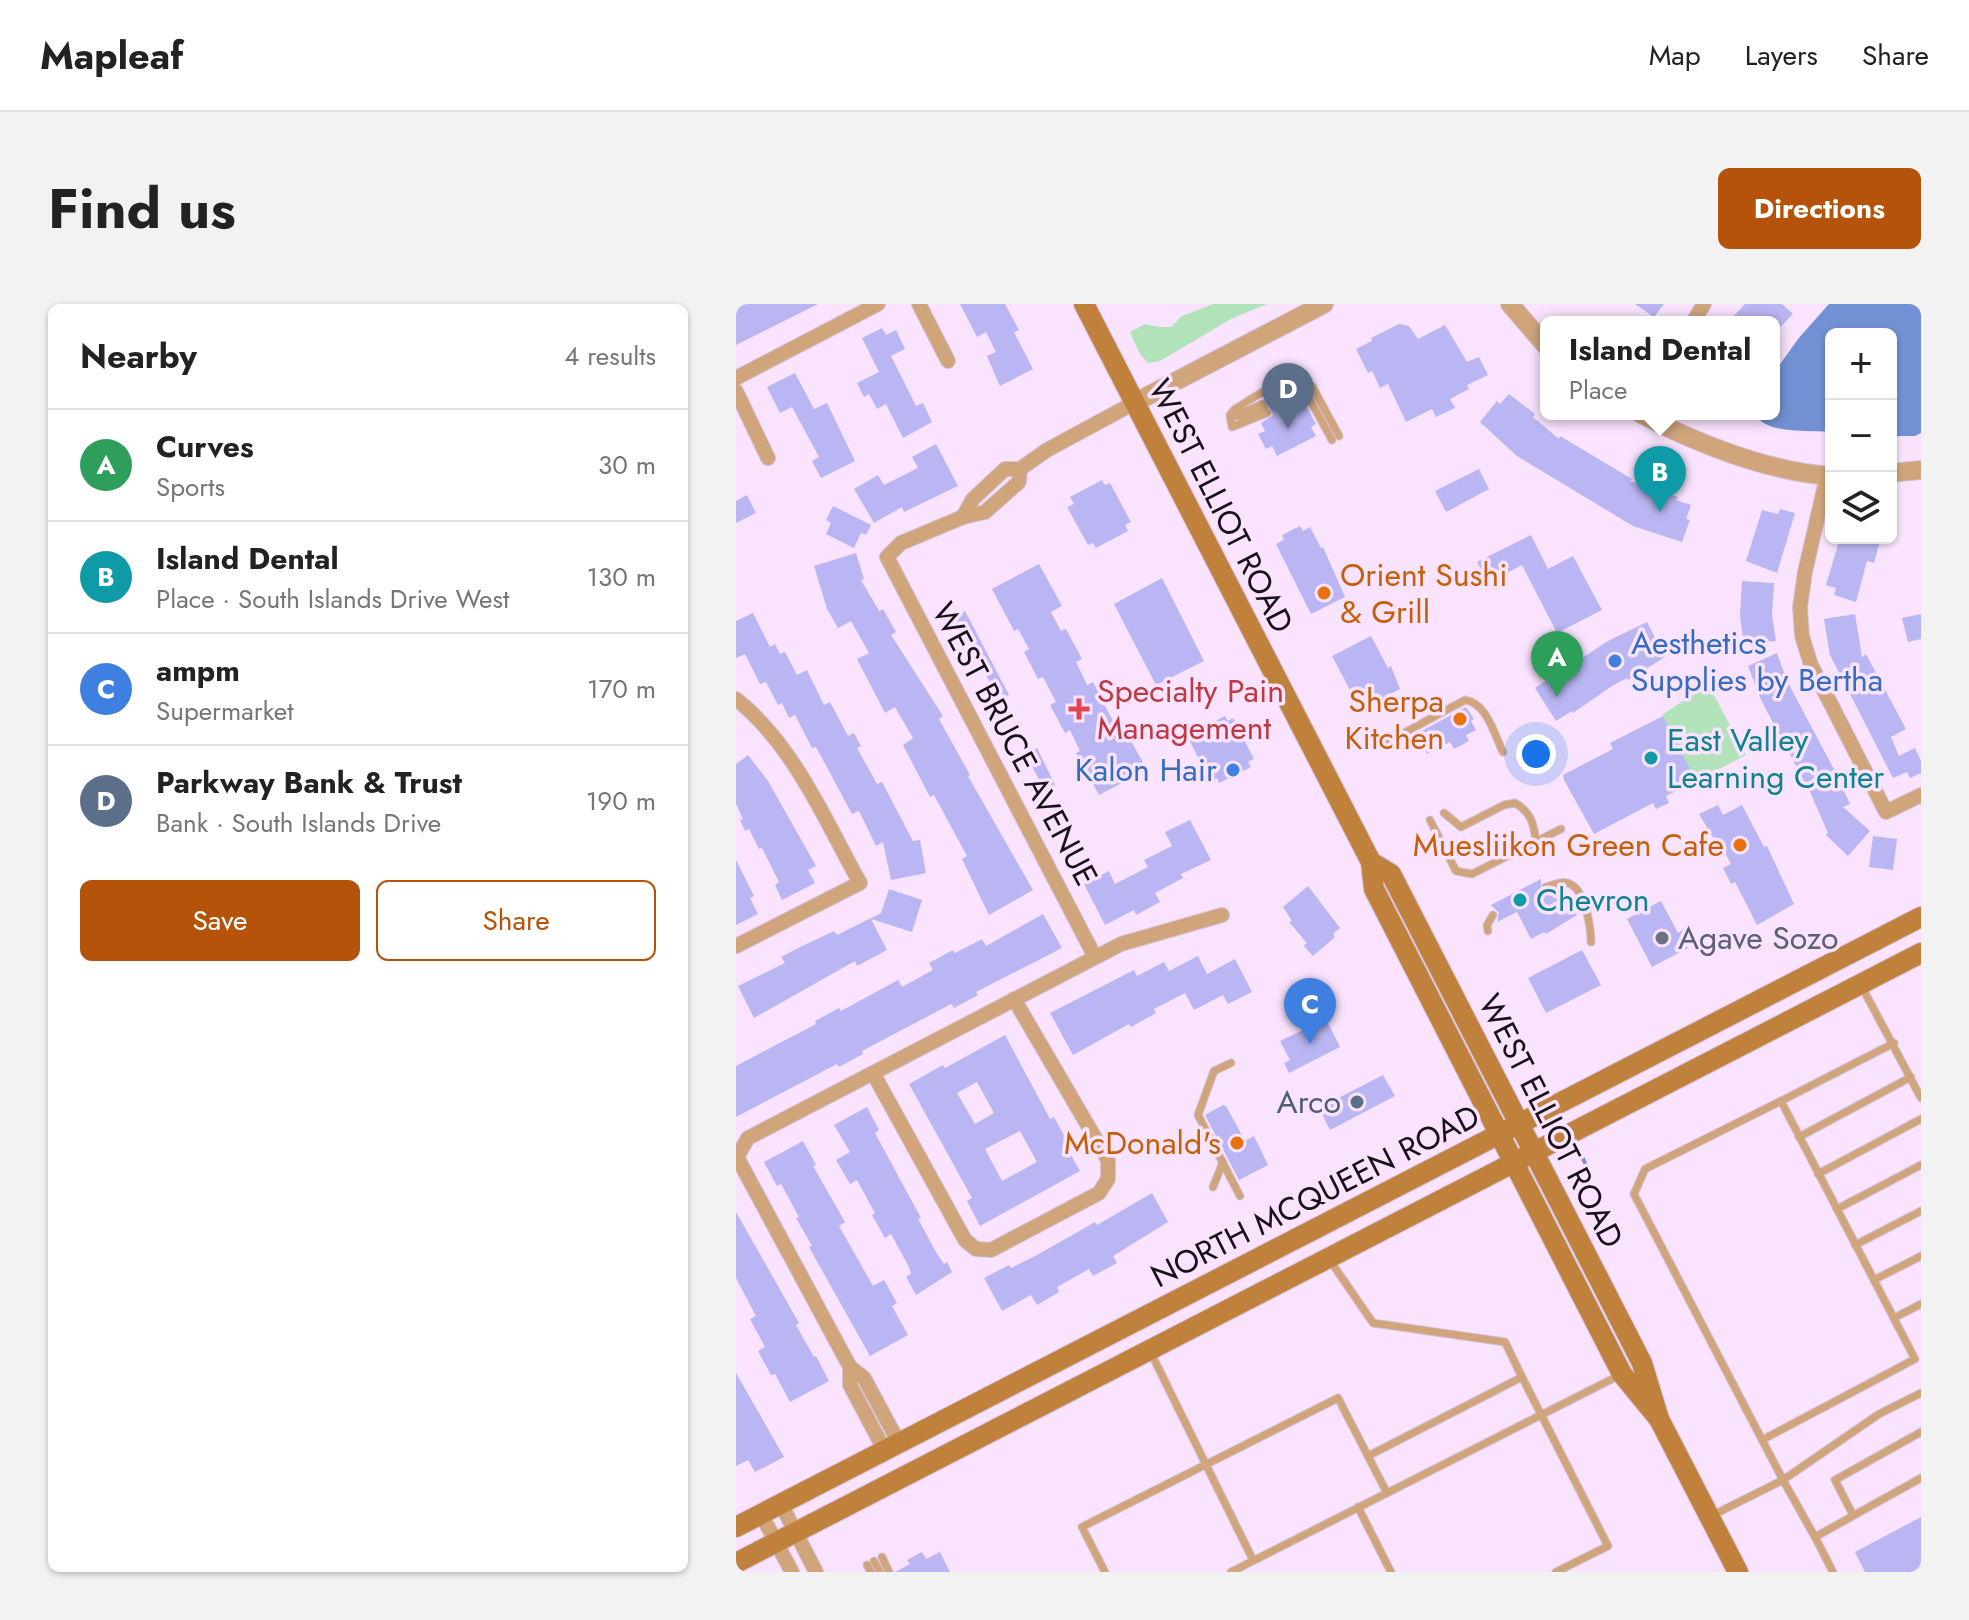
<!DOCTYPE html>
<html lang="en">
<head>
<meta charset="utf-8">
<style>
	:root { --surface:#fff; --page:#f2f2f2; --text:#222; --muted:#767676; --line:#e0e0e0; --accent:#b45309 }
	body { margin:0; font-family:Jost,sans-serif; background:var(--page); color:var(--text) }
	.controls { position:absolute; right:24px; top:24px; display:grid; overflow:hidden; border-radius:12px; box-shadow:0 2px 6px #0004 }
	.controls button { width:72px; height:72px; display:grid; place-items:center; padding:0; border:0; border-bottom:2px solid var(--line); background:var(--surface); color:var(--text); font:40px sans-serif }
	.you { position:absolute; left:800px; top:450px; width:28px; height:28px; margin:-20px; border:6px solid #fff; border-radius:50%; background:#1a73e8; box-shadow:0 0 0 12px #1a73e833 }
	.badge { display:grid; place-items:center; width:52px; height:52px; border-radius:50%; background:var(--accent); color:#fff; font-size:26px; font-weight:700 }
	.pin { position:absolute; translate:-50% -66px; filter:drop-shadow(0 2px 4px #0008) }
	.pin::after { content:''; position:absolute; top:42px; width:28px; height:24px; background:inherit; clip-path:polygon(0 0,100% 0,50% 100%) }
	.popup { position:absolute; left:804px; top:12px; width:240px; height:104px; box-sizing:border-box; display:grid; place-content:center; border-radius:12px; background:var(--surface); filter:drop-shadow(0 2px 6px #0005); font-size:26px; white-space:nowrap; color:var(--muted) }
	.popup b { font-size:30px; color:var(--text) }
	.popup::after { content:''; position:absolute; left:50%; top:100%; margin-left:-16px; border:16px solid transparent; border-top-color:var(--surface) }
	.list { margin:0; padding:0; list-style:none }
	h2 { display:flex; justify-content:space-between; align-items:center; height:104px; margin:0; padding:0 32px; font-size:34px }
	h2 small { font-size:26px; font-weight:400; color:var(--muted) }
	.list li { display:grid; grid-template-columns:52px 1fr auto; gap:24px; align-items:center; box-sizing:border-box; height:112px; padding:0 32px; border-top:2px solid var(--line) }
	.list b { display:block; font-size:30px; white-space:nowrap }
	.list p { margin:0; font-size:26px; white-space:nowrap; color:var(--muted) }
	.list em { font-size:26px; font-style:normal; color:var(--muted) }
	.actions { display:flex; gap:16px; padding:24px 32px }
	.actions a { flex:1; padding:18px 0; border:2px solid var(--accent); border-radius:12px; text-align:center; font-size:28px; color:var(--accent) }
	.actions .main { background:var(--accent); color:#fff }
	.icon { flex:none; width:44px; height:44px; fill:none; stroke:currentColor; stroke-width:2; stroke-linecap:round; stroke-linejoin:round }
	.map { position:relative; flex:none; width:1185px; height:1268px; overflow:hidden; border-radius:12px }
	header { display:flex; align-items:center; gap:48px; box-sizing:border-box; height:112px; padding:0 40px; background:var(--surface); border-bottom:2px solid var(--line) }
	header strong { font-size:38px }
	nav { display:flex; gap:44px; margin-inline-start:auto; font-size:28px }
	.intro { display:flex; align-items:center; justify-content:space-between; box-sizing:border-box; height:192px; padding:0 48px }
	h1 { margin:0; font-size:56px }
	.button { padding:20px 36px; border-radius:12px; background:var(--accent); color:#fff; font-size:28px; font-weight:700 }
	main { display:flex; gap:48px; padding:0 48px }
	aside { flex:1; background:var(--surface); border-radius:12px; box-shadow:0 2px 6px #0004 }
	.map>svg:first-child { display:block }
	.green { fill:#b1e2b9 }
	.water { fill:#7291d5 }
	.lines { fill:none; stroke-linecap:round; stroke-linejoin:round }
	.stream { stroke:#7291d5; stroke-width:4 }
	.building { fill:#bab6f3; fill-rule:evenodd }
	.service-casing { stroke:#d5c1da; stroke-width:9 }
	.minor-casing { stroke:#d5c1da; stroke-width:16 }
	.tertiary-casing { stroke:#d5c1da; stroke-width:20 }
	.secondary-casing { stroke:#d5c1da; stroke-width:22 }
	.service { stroke:#d0a57c; stroke-width:7 }
	.minor { stroke:#d0a57c; stroke-width:14 }
	.tertiary { stroke:#d0a57c; stroke-width:18 }
	.secondary { stroke:#c0813d; stroke-width:20 }
	.food-dot { fill:#e8710a; stroke:#f9e3fe; stroke-width:3 }
	.shop-dot { fill:#3f7fe0; stroke:#f9e3fe; stroke-width:3 }
	.health-dot { fill:#e0444e; stroke:#f9e3fe; stroke-width:3 }
	.culture-dot { fill:#0f9aa8; stroke:#f9e3fe; stroke-width:3 }
	.worship-dot { fill:#6b7280; stroke:#f9e3fe; stroke-width:3 }
	.service-dot { fill:#5c6f8a; stroke:#f9e3fe; stroke-width:3 }
	.labels { text-anchor:middle; stroke-width:7; stroke-linejoin:round; paint-order:stroke }
	.street-label { font-size:32px; fill:#19111a; stroke:#f9e3fe }
	.food-label { font-size:32px; fill:#c56008; stroke:#f9e3fe; text-anchor:end }
	.shop-label { font-size:32px; fill:#366cbe; stroke:#f9e3fe; text-anchor:start }
	.health-label { font-size:32px; fill:#be3a42; stroke:#f9e3fe; text-anchor:start }
	.culture-label { font-size:32px; fill:#0d838f; stroke:#f9e3fe; text-anchor:start }
	.worship-label { font-size:32px; fill:#5b616d; stroke:#f9e3fe; text-anchor:start }
	.service-label { font-size:32px; fill:#4e5e75; stroke:#f9e3fe; text-anchor:end }
</style>
</head>
<body>
<header>
<strong>Mapleaf</strong>
<nav><a>Map</a><a>Layers</a><a>Share</a></nav>
</header>
<div class="intro"><h1>Find us</h1><a class="button">Directions</a></div>
<main>
<aside>
<h2>Nearby<small>4 results</small></h2>
<ul class="list">
<li><span class="badge" style="background:#2e9e5b">A</span><div><b>Curves</b><p>Sports</p></div><em>30 m</em></li>
<li><span class="badge" style="background:#0f9aa8">B</span><div><b>Island Dental</b><p>Place · South Islands Drive West</p></div><em>130 m</em></li>
<li><span class="badge" style="background:#3f7fe0">C</span><div><b>ampm</b><p>Supermarket</p></div><em>170 m</em></li>
<li><span class="badge" style="background:#5c6f8a">D</span><div><b>Parkway Bank &amp; Trust</b><p>Bank · South Islands Drive</p></div><em>190 m</em></li>
</ul>
<div class="actions"><a class="main">Save</a><a>Share</a></div>
</aside>
<div class="map">
<svg width="1185" height="1268" viewBox="0 0 1185 1268">
	<rect width="100%" height="100%" fill="#f9e3fe"/>
	<g class="green">
		<path d="M477,0H531L495,15L424,57L412,59L404,50L394,28L409,20L423,23H435L446,12Z"/>
		<path d="M972,380L1010,451L964,475L961,470L957,472L926,411Z"/>
	</g>
	<path class="water" d="M1093,0H1185V129L1179,132H1155V30H1095V128C1074,126 1030,131 1019,110H1038V69L1062,35Z"/>
	<g class="lines">
		<path class="stream" d="M844,848L849,859"/>
	</g>
	<g class="building">
		<path d="M0,0H82L0,41Z"/>
		<path d="M224,0H269L283,26L278,28L297,65L264,82L251,52L260,48L250,28L241,33Z"/>
		<path d="M899,0H928L918,13Z"/>
		<path d="M1009,0H1046L1057,10L1038,30V18H992Z"/>
		<path d="M663,20L673,22L682,35L709,21L731,58L743,53L752,71L731,81L733,85L714,95L719,104L700,113L696,105L670,118L652,80L644,84L636,67L632,69L620,45L636,37L635,34Z"/>
		<path d="M146,24L150,31L160,26L169,45L155,52L180,102L187,99L196,118L167,134L150,100L141,105L133,90L128,93L121,79L143,68L126,34Z"/>
		<path d="M59,69L78,105L91,99L119,157L85,174L76,157L83,153L56,103L44,109L31,83Z"/>
		<path d="M773,90L799,110L797,113L823,135L824,132L896,175L894,177L942,193L940,196L955,201L950,215L954,216L946,238L897,222L781,152L744,118L761,97L764,100Z"/>
		<path d="M535,91L543,107H549L564,99L567,105L571,103L580,120L575,123L580,132L541,152L536,142L530,145L522,130L529,127L525,119L537,111L529,94Z"/>
		<path d="M200,140L222,182L168,208L166,203L138,219L118,185L142,171L148,181L182,164L176,153Z"/>
		<path d="M743,165L753,185L710,208L699,187Z"/>
		<path d="M366,176L369,181L374,179L395,218L389,221L392,227L360,244L357,239L352,241L331,203L338,200L334,193Z"/>
		<path d="M11,191L20,209L0,219V197Z"/>
		<path d="M97,202L135,221L130,231L125,229L118,244L90,230L95,219L90,216Z"/>
		<path d="M1044,205L1059,209L1041,269L1010,257L1026,206L1042,210Z"/>
		<path d="M564,222L567,227L574,223L585,244L587,243L609,293L575,310L540,240L548,236L546,231Z"/>
		<path d="M795,231L812,265L837,252L866,306L821,329L786,261L752,279L741,258Z"/>
		<path d="M1104,234H1145L1138,259L1131,257L1120,298L1098,291L1100,284L1090,281Z"/>
		<path d="M120,249L128,275L125,276L143,307L147,305L160,328L155,331L207,412L203,415L234,471L232,472L297,586L253,611L226,555L231,552L198,491L194,493L167,441L177,434L159,403L149,409L121,355L133,349L115,317L102,324L91,305L78,262Z"/>
		<path d="M303,260L326,302L315,308L325,327L330,325L346,355L340,358L351,381L357,378L382,427L388,424L411,466L363,491L340,449L344,447L334,426L329,429L314,401L320,398L307,373L302,375L288,348L293,345L282,325L278,327L256,285Z"/>
		<path d="M426,274L468,357L420,381L378,300Z"/>
		<path d="M1006,277L1038,279L1036,311L1040,337L1008,341L1004,312Z"/>
		<path d="M229,307L273,391L263,396L219,312Z"/>
		<path d="M17,309L34,343L39,340L44,350L49,348L61,371L71,366L88,401L94,398L112,432L118,429L125,442L121,444L141,480L146,478L177,537L184,536L190,569L155,576L147,538L140,542L123,507L116,510L80,443L76,444L59,411L53,414L46,399L42,401L30,378L24,380L9,350L0,354V317Z"/>
		<path d="M1119,310L1126,353L1130,350L1170,425L1155,433L1163,452L1179,444L1185,457V469L1174,474L1171,468L1157,474L1094,351L1088,315Z"/>
		<path d="M1185,310V335L1172,338L1166,314Z"/>
		<path d="M911,318L929,353L892,376L891,374L876,382L837,409L836,407L820,417L799,384L839,356L840,358L872,337Z"/>
		<path d="M635,332L652,364L655,362L664,385L624,405L596,352Z"/>
		<path d="M1041,349L1051,377L1100,469L1114,500L1107,503L1134,527L1112,552L1090,531L1092,529L1075,490L1026,398L1012,362Z"/>
		<path d="M730,403L738,415L735,417L740,426L730,431L733,437L718,445L714,438L691,450L680,430Z"/>
		<path d="M489,412L492,417L497,414L518,455L512,458L515,463L483,479L481,474L474,478L454,437L460,434L457,429Z"/>
		<path d="M927,412L960,477L930,492L933,499L920,505L917,499L858,530L828,476L827,471L877,445L874,439Z"/>
		<path d="M301,444L319,481L308,486L290,450Z"/>
		<path d="M12,451L32,477L80,562L72,566L79,579L46,596L39,581L43,578L26,544L23,545L13,525L9,527L4,516L7,515L0,500V460Z"/>
		<path d="M982,501L987,511L1006,501L1028,543L1031,542L1058,600L1021,621L999,578L995,580L987,564L995,560L981,534L978,535L963,510Z"/>
		<path d="M454,516L475,556L445,570L447,574L419,589L424,598L400,611L398,606L369,621L348,580L373,567L379,580L412,563L408,556L436,542L429,528Z"/>
		<path d="M1137,532L1161,535L1157,566L1133,563Z"/>
		<path d="M0,556L18,592L14,594L22,610L0,621Z"/>
		<path d="M805,575V587L814,591L828,585L841,611L810,630L808,628L795,635L781,608L761,618L763,609L755,601Z"/>
		<path d="M572,582L604,624L597,630L599,633L577,652L568,642L571,639L553,618L556,617L547,603Z"/>
		<path d="M153,585L186,596L176,628L135,615L151,646L121,662L119,657L18,714L2,682L49,659L45,653L64,643L98,627L101,631L145,609Z"/>
		<path d="M925,597L942,629L948,625L955,639L950,641L952,644L916,663L891,615Z"/>
		<path d="M307,610L326,644L240,688L242,691L218,704L215,700L126,747L127,750L103,763L101,760L0,813V762L80,720L79,717L103,704L105,707L162,676L166,683L197,666L193,659L217,646L219,649L246,635L250,642Z"/>
		<path d="M846,646L865,681L810,709L792,674Z"/>
		<path d="M462,652L471,670L499,655L516,688L492,700L487,691L458,706L449,689L418,705L420,709L395,723L393,720L337,751L314,709L398,666L401,672L428,658L433,667Z"/>
		<path d="M590,715L604,743L553,769L548,759L554,756L544,737Z"/>
		<path d="M269,731L314,815L318,813L331,837L328,839L344,867L244,922L231,897L236,894L173,780L207,761L209,764ZM241,778L258,809L239,820L221,789ZM284,827L301,858L266,877L249,845Z"/>
		<path d="M647,771L659,792L594,826L583,804Z"/>
		<path d="M487,801L490,802L509,837L518,832L532,861L503,876L469,811Z"/>
		<path d="M131,803L143,826L139,829L185,914L182,915L200,948L208,960L211,958L216,968L180,991L170,973L175,970L173,963L155,930L149,934L136,911L139,909L121,876L114,880L100,856L114,848L98,821Z"/>
		<path d="M67,837L80,861L77,862L109,918L103,922L137,982L148,976L161,999L156,1002L172,1031L134,1052L73,943L76,942L60,914L63,913L45,880L41,882L28,858Z"/>
		<path d="M416,889L432,918L377,952L381,959L357,972L353,965L321,983L323,988L301,1001L295,991L266,1007L248,974L273,961L275,964L303,950L359,918L361,921Z"/>
		<path d="M0,908L63,1019L60,1021L78,1053L80,1052L93,1077L54,1098L39,1070L35,1071L22,1047L29,1043L14,1015L20,1012L0,974Z"/>
		<path d="M0,1069L48,1153L19,1168L12,1156L0,1162Z"/>
		<path d="M1185,1213V1268H1129L1119,1248Z"/>
		<path d="M186,1248L190,1255L204,1248L214,1268H159L174,1260L171,1256Z"/>
	</g>
	<g class="lines">
		<g class="service-casing">
			<g id="service">
				<path d="M541,91L562,81L565,85"/>
				<path d="M544,96L563,86L570,90"/>
				<path d="M546,101L565,91L572,92L596,136"/>
				<path d="M531,109L496,123L494,111L499,105C520,93 553,65 576,82L603,132"/>
				<path d="M495,114L526,100"/>
				<path d="M505,114L528,104"/>
				<path d="M653,437L729,396C751,399 758,430 767,448"/>
				<path d="M708,509L725,523L768,501L779,499C795,508 798,520 800,538"/>
				<path d="M694,516L720,567L736,570L825,525"/>
				<path d="M810,583C818,581 827,576 834,580C849,586 855,624 855,638"/>
				<path d="M752,627L751,621L757,611"/>
				<path d="M1126,683L1185,794"/>
				<path d="M495,759L478,767L462,811L504,892"/>
				<path d="M1045,797L1158,739"/>
				<path d="M1063,833L1175,773"/>
				<path d="M1082,870L1185,815"/>
				<path d="M477,883L487,858"/>
				<path d="M1101,905L1185,861"/>
				<path d="M1119,941L1185,907"/>
				<path d="M593,955L637,1019L769,1038L786,1073"/>
				<path d="M1138,976L1185,952"/>
				<path d="M1158,1014L1185,1000"/>
				<path d="M414,1047L517,1256"/>
				<path d="M1026,1136L1179,1055L1045,797L909,865L898,890L1047,1176L1143,1110L1185,1089"/>
				<path d="M632,1152L786,1073L872,1242L820,1268"/>
				<path d="M622,1203L655,1268"/>
				<path d="M1117,1211L1099,1176L1185,1128"/>
				<path d="M975,1212L1047,1176L1079,1233"/>
				<path d="M146,1253L153,1268"/>
				<path d="M138,1257L144,1268"/>
				<path d="M131,1261L135,1268"/>
				<path d="M369,1268L346,1223L602,1094L651,1189L884,1071"/>
				<path d="M495,1268L651,1189"/>
				<path d="M1097,1268L1079,1233L1185,1174"/>
			</g>
		</g>
		<g class="minor-casing">
			<g id="minor">
				<path d="M183,0L212,57"/>
				<path d="M957,18L968,0"/>
				<path d="M0,74L142,0"/>
				<path d="M0,87L32,154"/>
				<path d="M284,165L283,178L249,208L227,213L165,239L151,253L359,653"/>
				<path d="M1091,172L1069,268L1064,303L1066,332L1075,361L1150,508L1185,491"/>
				<path d="M227,213L237,195L269,165H284L311,146L398,99"/>
				<path d="M0,395C58,441 89,516 124,579L0,642"/>
				<path d="M137,769L229,936L240,945L255,946L363,889L372,875V856L278,695"/>
				<path d="M114,1063V1081L149,1147"/>
				<path d="M163,1139L128,1074L114,1063L1,853L12,834L385,640L486,611"/>
				<path d="M45,1200L80,1268"/>
				<path d="M25,1210L56,1268"/>
			</g>
		</g>
		<g class="tertiary-casing">
			<g id="tertiary">
				<path d="M774,0L810,42"/>
				<path d="M398,99L588,0"/>
				<path d="M905,110C959,139 1033,168 1095,172"/>
				<path d="M1155,169L1185,166"/>
			</g>
		</g>
		<g class="secondary-casing">
			<g id="secondary">
				<path d="M348,0L635,558L638,585L886,1070L923,1115"/>
				<path d="M635,558L655,570L906,1059L923,1115L1002,1268"/>
				<path d="M0,1223L1185,613"/>
				<path d="M0,1259L1185,649"/>
			</g>
		</g>
		<use href="#service" class="service"/>
		<use href="#minor" class="minor"/>
		<use href="#tertiary" class="tertiary"/>
		<use href="#secondary" class="secondary"/>
	</g>
	<g class="food-dot">
		<circle cx="588" cy="289" r="8"/>
		<circle cx="724" cy="415" r="8"/>
		<circle cx="1004" cy="541" r="8"/>
		<circle cx="501" cy="839" r="8"/>
	</g>
	<g class="shop-dot">
		<circle cx="879" cy="357" r="8"/>
		<circle cx="497" cy="466" r="8"/>
	</g>
	<path class="health-dot" d="M339 393h8v8h8v8h-8v8h-8v-8h-8v-8h8z"/>
	<g class="culture-dot">
		<circle cx="915" cy="454" r="8"/>
		<circle cx="784" cy="596" r="8"/>
	</g>
	<circle class="worship-dot" cx="926" cy="634" r="8"/>
	<circle class="service-dot" cx="621" cy="798" r="8"/>
	<g class="labels">
		<g class="street-label">
			<text transform="translate(485 202) rotate(63)" y="11">WEST ELLIOT ROAD</text>
			<text transform="translate(279 440) rotate(62)" y="11">WEST BRUCE AVENUE</text>
			<text transform="translate(815 817) rotate(63)" y="11">WEST ELLIOT ROAD</text>
			<text transform="translate(579 892) rotate(-27)" y="11">NORTH MCQUEEN ROAD</text>
		</g>
		<g class="food-label">
			<text x="604" y="282" text-anchor="start">Orient Sushi<tspan x="604" dy="37">&amp; Grill</tspan></text>
			<text x="708" y="408">Sherpa<tspan x="708" dy="37">Kitchen</tspan></text>
			<text x="988" y="552">Muesliikon Green Cafe</text>
			<text x="485" y="850">McDonald's</text>
		</g>
		<g class="shop-label">
			<text x="895" y="350">Aesthetics<tspan x="895" dy="37">Supplies by Bertha</tspan></text>
			<text x="481" y="477" text-anchor="end">Kalon Hair</text>
		</g>
		<g class="health-label">
			<text x="361" y="398">Specialty Pain<tspan x="361" dy="37">Management</tspan></text>
		</g>
		<g class="culture-label">
			<text x="931" y="447">East Valley<tspan x="931" dy="37">Learning Center</tspan></text>
			<text x="800" y="607">Chevron</text>
		</g>
		<g class="worship-label">
			<text x="942" y="645">Agave Sozo</text>
		</g>
		<g class="service-label">
			<text x="605" y="809">Arco</text>
		</g>
	</g>
</svg>
<div class="controls">
<button>+</button>
<button>−</button>
<button><svg class="icon" aria-label="layers" viewBox="0 0 24 24"><path d="M12 4l9 5-9 5-9-5zM3 14l9 5 9-5"/></svg></button>
</div>
<div class="you"></div>
<div class="pin badge" style="left:821px;top:393px;background:#2e9e5b">A</div>
<div class="pin badge" style="left:924px;top:208px;background:#0f9aa8">B</div>
<div class="popup"><b>Island Dental</b>Place</div>
<div class="pin badge" style="left:574px;top:740px;background:#3f7fe0">C</div>
<div class="pin badge" style="left:552px;top:125px;background:#5c6f8a">D</div>
</div>
</main>
</body>
</html>
